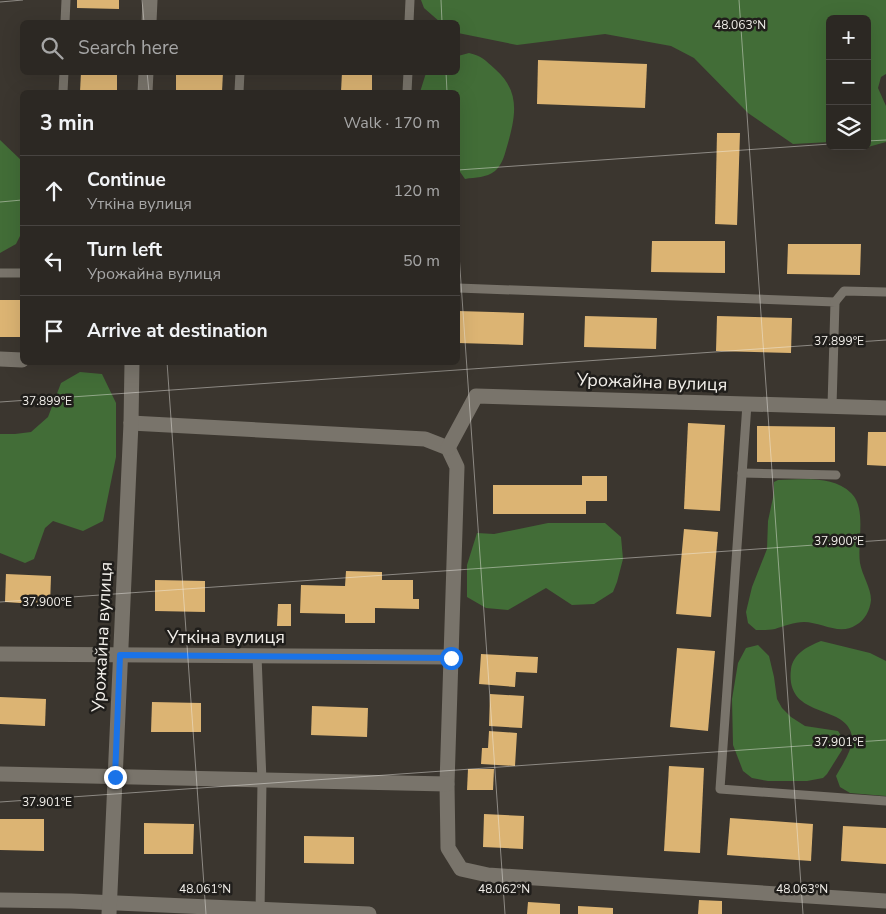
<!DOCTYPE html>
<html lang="en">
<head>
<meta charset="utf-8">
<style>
	:root { --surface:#2c2823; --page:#34302b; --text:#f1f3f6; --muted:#a6a6a6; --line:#484441 }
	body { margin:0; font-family:"Nunito Sans",sans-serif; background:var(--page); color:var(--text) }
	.controls { position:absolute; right:15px; top:15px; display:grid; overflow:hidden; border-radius:8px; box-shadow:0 5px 20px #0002 }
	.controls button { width:45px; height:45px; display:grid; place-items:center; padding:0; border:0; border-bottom:1px solid var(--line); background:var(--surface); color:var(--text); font:25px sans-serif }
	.stop { position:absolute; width:15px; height:15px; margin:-11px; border:4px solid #1a73e8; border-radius:50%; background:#fff }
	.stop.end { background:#1a73e8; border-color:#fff; box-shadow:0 1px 5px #0008 }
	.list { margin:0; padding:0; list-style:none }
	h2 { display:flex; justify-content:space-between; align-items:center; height:65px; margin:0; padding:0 20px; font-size:21px }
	h2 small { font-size:16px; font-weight:400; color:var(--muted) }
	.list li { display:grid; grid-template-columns:32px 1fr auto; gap:15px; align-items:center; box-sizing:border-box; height:70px; padding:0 20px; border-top:1px solid var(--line) }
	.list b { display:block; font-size:19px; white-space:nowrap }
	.list p { margin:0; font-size:16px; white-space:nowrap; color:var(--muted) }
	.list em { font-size:16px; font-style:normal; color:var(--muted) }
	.icon { flex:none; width:28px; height:28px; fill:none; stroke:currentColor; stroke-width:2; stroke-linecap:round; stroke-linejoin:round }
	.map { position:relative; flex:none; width:886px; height:914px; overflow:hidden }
	.search { position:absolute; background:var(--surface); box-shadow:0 5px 20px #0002; left:20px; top:20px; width:440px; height:55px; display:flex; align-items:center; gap:12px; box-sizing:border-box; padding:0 18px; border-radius:8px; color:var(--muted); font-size:19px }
	.panel { position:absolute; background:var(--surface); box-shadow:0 5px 20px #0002; left:20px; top:90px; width:440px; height:275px; border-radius:8px }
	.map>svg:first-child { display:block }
	.forest { fill:#426d37 }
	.building { fill:#dcb473 }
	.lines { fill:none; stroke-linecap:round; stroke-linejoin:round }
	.lane { stroke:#79746b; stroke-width:9 }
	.street { stroke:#79746b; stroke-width:15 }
	.route { stroke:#1a73e8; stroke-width:6 }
	.ticks { fill:none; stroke:#f2efea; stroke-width:1; stroke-opacity:0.45 }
	.labels { text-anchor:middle; stroke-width:5; stroke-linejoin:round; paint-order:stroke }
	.street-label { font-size:18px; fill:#f2efea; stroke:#201e1b }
	.ticks-label { font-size:12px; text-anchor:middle; fill:#f2efea; stroke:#201e1b; stroke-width:5; stroke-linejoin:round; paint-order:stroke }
</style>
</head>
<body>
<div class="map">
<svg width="886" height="914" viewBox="0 0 886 914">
	<rect width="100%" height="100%" fill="#3b362f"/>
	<g class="forest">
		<path d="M421,0H886V74L881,77L878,88L886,106V142L868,147L864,146H867V19H830V142L793,144L748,113L694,58L671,46L605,34L517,45L458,33V22H440L424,8Z"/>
		<path d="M469,53C482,56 485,60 495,69C520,91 516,114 508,143C505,153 503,164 495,171C486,178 476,177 465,179L458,169V92H420L426,73L458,72V56Z"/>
		<path d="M0,140L22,161V232L16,244L0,253Z"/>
		<path d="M80,372L102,374L116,403V457L103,521L83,531L53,521L45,528L34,559L25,563L0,553V434H15L31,432L48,417L61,383Z"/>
		<path d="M778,480C801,480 833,475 851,493C867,508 857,543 860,563C862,575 871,588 871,600C870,610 865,620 856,625C840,636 821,622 804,622C794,622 784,626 775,629C769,630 762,630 756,630L748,623L746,612L752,587L767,549L768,521L774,493V482Z"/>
		<path d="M548,523H605L621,537L623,559L617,582L613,592L594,604L572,605L546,588L508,610L486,608L467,597V565L477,533L494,534Z"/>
		<path d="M821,641L870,653L886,661V796L850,793L840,787L836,776C843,763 857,745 850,730C839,705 785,717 791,669C793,654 808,646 821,641Z"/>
		<path d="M758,645L769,656L774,677L777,699L782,708L791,717L805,726L838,731L844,740L842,750L827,774L823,778L807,781H768L752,778L743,771L733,745L732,699L738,663L746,648Z"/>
	</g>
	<g class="building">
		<path d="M77,0H119V9L77,8Z"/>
		<path d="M538,60L647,64L645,108L537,104Z"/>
		<path d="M81,72H117V92H80Z"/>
		<path d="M176,72H223L222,92H176Z"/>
		<path d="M342,72H372V92H341Z"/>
		<path d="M717,133H740L737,225L715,224Z"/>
		<path d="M652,241H725V273L651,272Z"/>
		<path d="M788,244H861L860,275L787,274Z"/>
		<rect x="0" y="300" width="22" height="37"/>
		<path d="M458,311L524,313L523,345L458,343Z"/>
		<path d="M585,316L657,318L656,349L584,347Z"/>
		<path d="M717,316L792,318L791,353L716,351Z"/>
		<path d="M688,423L725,425L720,511L684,509Z"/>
		<path d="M757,426L835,427V462H757Z"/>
		<path d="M868,432H886V466L867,465Z"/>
		<path d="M582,476H607V501H586V514H493V485H582Z"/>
		<path d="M684,529L718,532L711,617L676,614Z"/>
		<path d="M346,571L382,572V580H413V599H419V609L375,608V623H345V614L300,613L301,585L345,586Z"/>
		<path d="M6,574L51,576L50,605L5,602Z"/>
		<path d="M155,580L205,581V612L155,611Z"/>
		<path d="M278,604H291V626H277Z"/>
		<path d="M677,648L715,651L708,731L670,727Z"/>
		<path d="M481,654L538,657L537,673L516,672L515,687L479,684Z"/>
		<path d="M490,694L524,696L522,728L489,726Z"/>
		<path d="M0,697L46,699L45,726L0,724Z"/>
		<path d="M152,702L201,703V732H151Z"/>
		<path d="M312,706L368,708L367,737L311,735Z"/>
		<path d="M489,731L517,733L515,766L481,764L482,748H488Z"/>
		<path d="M669,766L704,768L700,853L664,851Z"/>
		<path d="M468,769H494L493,790H467Z"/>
		<path d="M484,814L524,816L523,849L483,847Z"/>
		<path d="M730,818L813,824L811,861L727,855Z"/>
		<path d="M0,819H44V851L0,850Z"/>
		<path d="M144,823L194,824L193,854H144Z"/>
		<path d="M843,826L886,828V864L841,861Z"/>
		<path d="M304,836L354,837V864L304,863Z"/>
		<path d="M699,900L722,901V914H698Z"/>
		<path d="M528,902L560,904V914H527Z"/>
		<path d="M578,906L613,908V914H578Z"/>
	</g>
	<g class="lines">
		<g class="lane">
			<path d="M65,22L66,0"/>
			<path d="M409,22L410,0"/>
			<path d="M63,92L64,72"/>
			<path d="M239,92L240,72"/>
			<path d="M407,92L408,72"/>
			<path d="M0,273H22"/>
			<path d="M458,288L835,302L832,406"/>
			<path d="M835,302L844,291L886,292"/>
			<path d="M747,404L720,789L886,801"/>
			<path d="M742,473L836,475"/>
			<path d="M257,656L262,781L260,913"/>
		</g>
		<g class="street">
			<path d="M149,22L150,0"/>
			<path d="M145,92L146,72"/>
			<path d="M0,359L22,360"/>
			<path d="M131,423L425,439L448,448L457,467L447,784L448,848L461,869L488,875L886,901"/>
			<path d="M448,448L476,396L886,408"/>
			<path d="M0,654L451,657"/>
			<path d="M0,774L447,784"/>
			<path d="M0,900L71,901L369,914"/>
			<path d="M109,914L131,423L132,362"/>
		</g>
	</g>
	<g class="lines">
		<path class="route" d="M115,777L120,655L451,658"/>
	</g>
	<path class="ticks" d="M142,0L144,22M441,0L442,22M739,0L803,914M0,2L23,0M147,72L149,92M446,72L447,92M867,141L886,140M458,170L830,144M0,202L22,200M458,240L505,914M167,362L206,914M0,402L886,340M0,602L886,540M0,802L886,740"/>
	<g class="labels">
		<g class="street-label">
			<text transform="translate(652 382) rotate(2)" y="6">Урожайна вулиця</text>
			<text transform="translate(102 637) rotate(-87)" y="6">Урожайна вулиця</text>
			<text x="226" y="643">Уткiна вулиця</text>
		</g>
	</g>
	<g class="ticks-label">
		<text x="740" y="29">48.063°N</text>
		<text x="839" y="345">37.899°E</text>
		<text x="47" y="405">37.899°E</text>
		<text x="839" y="545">37.900°E</text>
		<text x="47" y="606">37.900°E</text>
		<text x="839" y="746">37.901°E</text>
		<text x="47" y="806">37.901°E</text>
		<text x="205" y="893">48.061°N</text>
		<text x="504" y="893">48.062°N</text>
		<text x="802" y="893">48.063°N</text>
	</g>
</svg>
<div class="controls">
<button>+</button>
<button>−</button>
<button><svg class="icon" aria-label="layers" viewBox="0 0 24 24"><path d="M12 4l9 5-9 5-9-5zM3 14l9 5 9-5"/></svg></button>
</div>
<div class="stop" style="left:451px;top:658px"></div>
<div class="stop end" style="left:115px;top:777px"></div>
<div class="search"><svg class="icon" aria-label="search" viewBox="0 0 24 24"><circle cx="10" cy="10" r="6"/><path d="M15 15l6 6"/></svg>Search here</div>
<section class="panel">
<h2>3 min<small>Walk · 170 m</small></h2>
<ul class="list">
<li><svg class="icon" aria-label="ahead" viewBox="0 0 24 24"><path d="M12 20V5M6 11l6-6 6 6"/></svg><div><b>Continue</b><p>Уткiна вулиця</p></div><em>120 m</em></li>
<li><svg class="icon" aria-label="left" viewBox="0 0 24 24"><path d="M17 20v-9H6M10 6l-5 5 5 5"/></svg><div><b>Turn left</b><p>Урожайна вулиця</p></div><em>50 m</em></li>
<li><svg class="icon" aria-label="arrive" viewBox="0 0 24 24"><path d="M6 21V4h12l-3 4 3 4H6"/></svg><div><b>Arrive at destination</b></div></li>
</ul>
</section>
</div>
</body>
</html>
